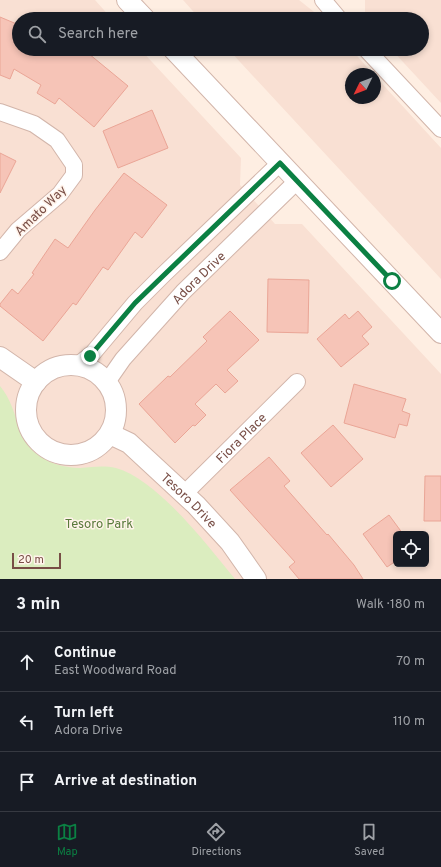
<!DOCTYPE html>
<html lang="en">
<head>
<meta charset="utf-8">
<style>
	:root { --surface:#171b24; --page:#20242c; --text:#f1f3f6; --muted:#9ea1a6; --line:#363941; --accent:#0b8043 }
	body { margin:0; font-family:Overpass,sans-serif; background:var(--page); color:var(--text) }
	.controls { position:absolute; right:12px; bottom:12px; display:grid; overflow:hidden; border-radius:6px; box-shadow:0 2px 6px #0003 }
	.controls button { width:36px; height:36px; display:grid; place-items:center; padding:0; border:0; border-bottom:1px solid var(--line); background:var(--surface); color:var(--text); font:20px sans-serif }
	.compass { position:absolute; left:345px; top:68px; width:36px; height:36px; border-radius:50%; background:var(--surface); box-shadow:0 2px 6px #0003; rotate:227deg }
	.scale { position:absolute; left:12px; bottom:10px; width:49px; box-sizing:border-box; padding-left:4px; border:2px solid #784e46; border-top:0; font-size:11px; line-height:14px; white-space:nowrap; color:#784e46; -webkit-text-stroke:3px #fff3ea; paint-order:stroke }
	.stop { position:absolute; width:12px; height:12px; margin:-9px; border:3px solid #0b8043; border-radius:50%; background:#fff }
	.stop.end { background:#0b8043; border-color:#fff; box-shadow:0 1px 4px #0008 }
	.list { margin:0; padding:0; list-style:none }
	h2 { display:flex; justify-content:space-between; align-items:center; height:52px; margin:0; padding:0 16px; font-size:17px }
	h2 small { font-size:13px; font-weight:400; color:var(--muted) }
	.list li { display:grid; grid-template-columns:26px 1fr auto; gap:12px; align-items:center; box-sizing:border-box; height:60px; padding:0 16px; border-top:1px solid var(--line) }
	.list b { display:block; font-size:15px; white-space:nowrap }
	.list p { margin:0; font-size:13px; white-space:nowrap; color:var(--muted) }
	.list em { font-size:13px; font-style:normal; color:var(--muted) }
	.icon { flex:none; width:22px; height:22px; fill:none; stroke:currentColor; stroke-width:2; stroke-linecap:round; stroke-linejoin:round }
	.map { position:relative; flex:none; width:441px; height:579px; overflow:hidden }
	.search { position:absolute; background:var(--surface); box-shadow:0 2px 6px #0003; left:12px; right:12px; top:12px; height:44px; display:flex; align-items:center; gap:10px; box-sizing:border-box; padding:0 14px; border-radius:22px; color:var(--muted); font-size:15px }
	.sheet { height:232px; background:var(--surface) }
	nav { display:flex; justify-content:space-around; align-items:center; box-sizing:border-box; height:56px; border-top:1px solid var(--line); background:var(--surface); font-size:11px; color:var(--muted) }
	nav a { display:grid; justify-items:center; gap:2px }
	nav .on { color:var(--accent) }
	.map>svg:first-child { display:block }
	.residential { fill:#f9e0d3; fill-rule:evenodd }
	.green { fill:#dbedbf }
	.building { fill:#f6c4b7; stroke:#eaa596 }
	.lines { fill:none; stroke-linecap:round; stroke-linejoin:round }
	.minor-casing { stroke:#d2b5aa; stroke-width:18 }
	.tertiary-casing { stroke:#d2b5aa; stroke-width:22 }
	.minor { stroke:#fff; stroke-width:16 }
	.tertiary { stroke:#fff; stroke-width:20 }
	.route { stroke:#0b8043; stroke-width:5 }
	.labels { text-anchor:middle; stroke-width:3; stroke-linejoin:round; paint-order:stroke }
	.street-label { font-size:13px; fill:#784e46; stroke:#fff3ea }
	.park-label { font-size:13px; fill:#597a3b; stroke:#fff3ea }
</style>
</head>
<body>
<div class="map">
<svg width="441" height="579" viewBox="0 0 441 579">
	<rect width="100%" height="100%" fill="#feeee2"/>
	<g class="residential">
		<path d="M0,0H95L112,19H19V49H140L241,158L240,185L275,224H302L441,374V579H0ZM396,534H426V564H396Z"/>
		<path d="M183,0H299L323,19H200Z"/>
		<path d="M365,0H441V103L391,49H422V19H365Z"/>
		<path d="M228,49H351L373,74H351V98H375V76L441,148V279Z"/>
	</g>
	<path class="green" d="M0,386C5,392 9,399 12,407C19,424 21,442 37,454C48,463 65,468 80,468C93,467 103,465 116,468C158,480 207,545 235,579H0Z"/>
	<g class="building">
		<path d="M0,17L19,25V49H83L128,86L94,127L59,98L55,104L37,93L41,85L14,69L10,79L0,75Z"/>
		<path d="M152,110L168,148L118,168L103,131Z"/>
		<path d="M0,153L16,161L0,193Z"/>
		<path d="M124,173L167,205L142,238L135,232L108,270L103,267L76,305L73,303L43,341L0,306V304L12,289L18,294L34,274L32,273L55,239L68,248L95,210Z"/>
		<path d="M268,279L309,280L308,333L267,332Z"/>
		<path d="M230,311L259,340L227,370L238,381L225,393L216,384L195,404L206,415L195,426L193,425L175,443L139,404L168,376L170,377L207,341L203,337Z"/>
		<path d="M358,311L372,327L362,336L369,344L341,367L317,339L345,314L349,319Z"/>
		<path d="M354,384L406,399L402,411L410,414L407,426L399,424L395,438L344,423Z"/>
		<path d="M333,425L363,459L331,487L301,453Z"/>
		<path d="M269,457L290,481L284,486L327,535L328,534L354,565L363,579H299L289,567L295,562L230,490Z"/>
		<path d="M425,476H441V521H424Z"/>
		<path d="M389,515L403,534H396V561L387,567L363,534Z"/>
	</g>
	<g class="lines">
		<g class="minor-casing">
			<g id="minor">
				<path d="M323,0L339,19"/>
				<path d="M366,49L441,129"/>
				<path d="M0,112L34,124L57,140L74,165V175L60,194L18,230L0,252"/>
				<path d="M78,365L93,353L135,303L163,275L280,163"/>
				<path id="s1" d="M107,382L123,359L183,292L297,181"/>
				<path id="s2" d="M184,494L297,382"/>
			</g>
		</g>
		<g class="tertiary-casing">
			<g id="tertiary">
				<path d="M127,0L145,19"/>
				<path d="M173,49L441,333"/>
				<path d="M0,357L36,382"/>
				<circle cx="71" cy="410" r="45"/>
				<path id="s3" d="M110,434L129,443L196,505L230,542L256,579"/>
			</g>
		</g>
		<use href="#minor" class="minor"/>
		<use href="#tertiary" class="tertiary"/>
	</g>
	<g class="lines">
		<path class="route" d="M90,356L135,303L280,163L392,281"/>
	</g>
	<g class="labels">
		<g class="street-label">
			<text transform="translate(40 210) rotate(-44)" y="5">Amato Way</text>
			<text dy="5" stroke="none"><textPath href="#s1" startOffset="139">Adora Drive</textPath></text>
			<text dy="5" stroke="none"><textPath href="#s2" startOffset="80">Fiora Place</textPath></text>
			<text dy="5" stroke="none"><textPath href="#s3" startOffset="104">Tesoro Drive</textPath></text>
		</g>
		<g class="park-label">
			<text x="99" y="528">Tesoro Park</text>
		</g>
	</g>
</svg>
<div class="controls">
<button><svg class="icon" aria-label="locate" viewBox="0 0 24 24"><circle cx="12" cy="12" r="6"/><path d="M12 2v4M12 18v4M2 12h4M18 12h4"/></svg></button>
</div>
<svg class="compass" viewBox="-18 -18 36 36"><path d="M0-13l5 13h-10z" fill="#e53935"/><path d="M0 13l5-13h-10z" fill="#9ea1a6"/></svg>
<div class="scale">20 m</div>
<div class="stop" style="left:392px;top:281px"></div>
<div class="stop end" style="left:90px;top:356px"></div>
<div class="search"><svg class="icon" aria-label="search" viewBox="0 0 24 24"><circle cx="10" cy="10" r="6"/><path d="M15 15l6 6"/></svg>Search here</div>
</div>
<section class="sheet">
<h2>3 min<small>Walk · 180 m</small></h2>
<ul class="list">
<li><svg class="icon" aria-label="ahead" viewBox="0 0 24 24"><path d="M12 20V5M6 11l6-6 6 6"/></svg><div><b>Continue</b><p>East Woodward Road</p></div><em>70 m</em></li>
<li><svg class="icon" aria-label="left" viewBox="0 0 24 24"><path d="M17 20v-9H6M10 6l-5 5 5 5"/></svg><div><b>Turn left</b><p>Adora Drive</p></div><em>110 m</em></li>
<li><svg class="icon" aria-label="arrive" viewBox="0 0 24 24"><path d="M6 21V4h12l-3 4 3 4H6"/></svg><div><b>Arrive at destination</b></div></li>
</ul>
</section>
<nav>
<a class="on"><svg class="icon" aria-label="map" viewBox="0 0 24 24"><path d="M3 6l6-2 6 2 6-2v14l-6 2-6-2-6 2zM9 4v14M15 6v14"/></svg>Map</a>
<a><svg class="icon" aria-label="directions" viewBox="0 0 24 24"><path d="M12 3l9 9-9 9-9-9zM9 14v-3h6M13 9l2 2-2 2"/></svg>Directions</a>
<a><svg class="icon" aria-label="saved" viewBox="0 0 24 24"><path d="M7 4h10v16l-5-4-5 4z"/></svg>Saved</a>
</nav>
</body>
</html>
